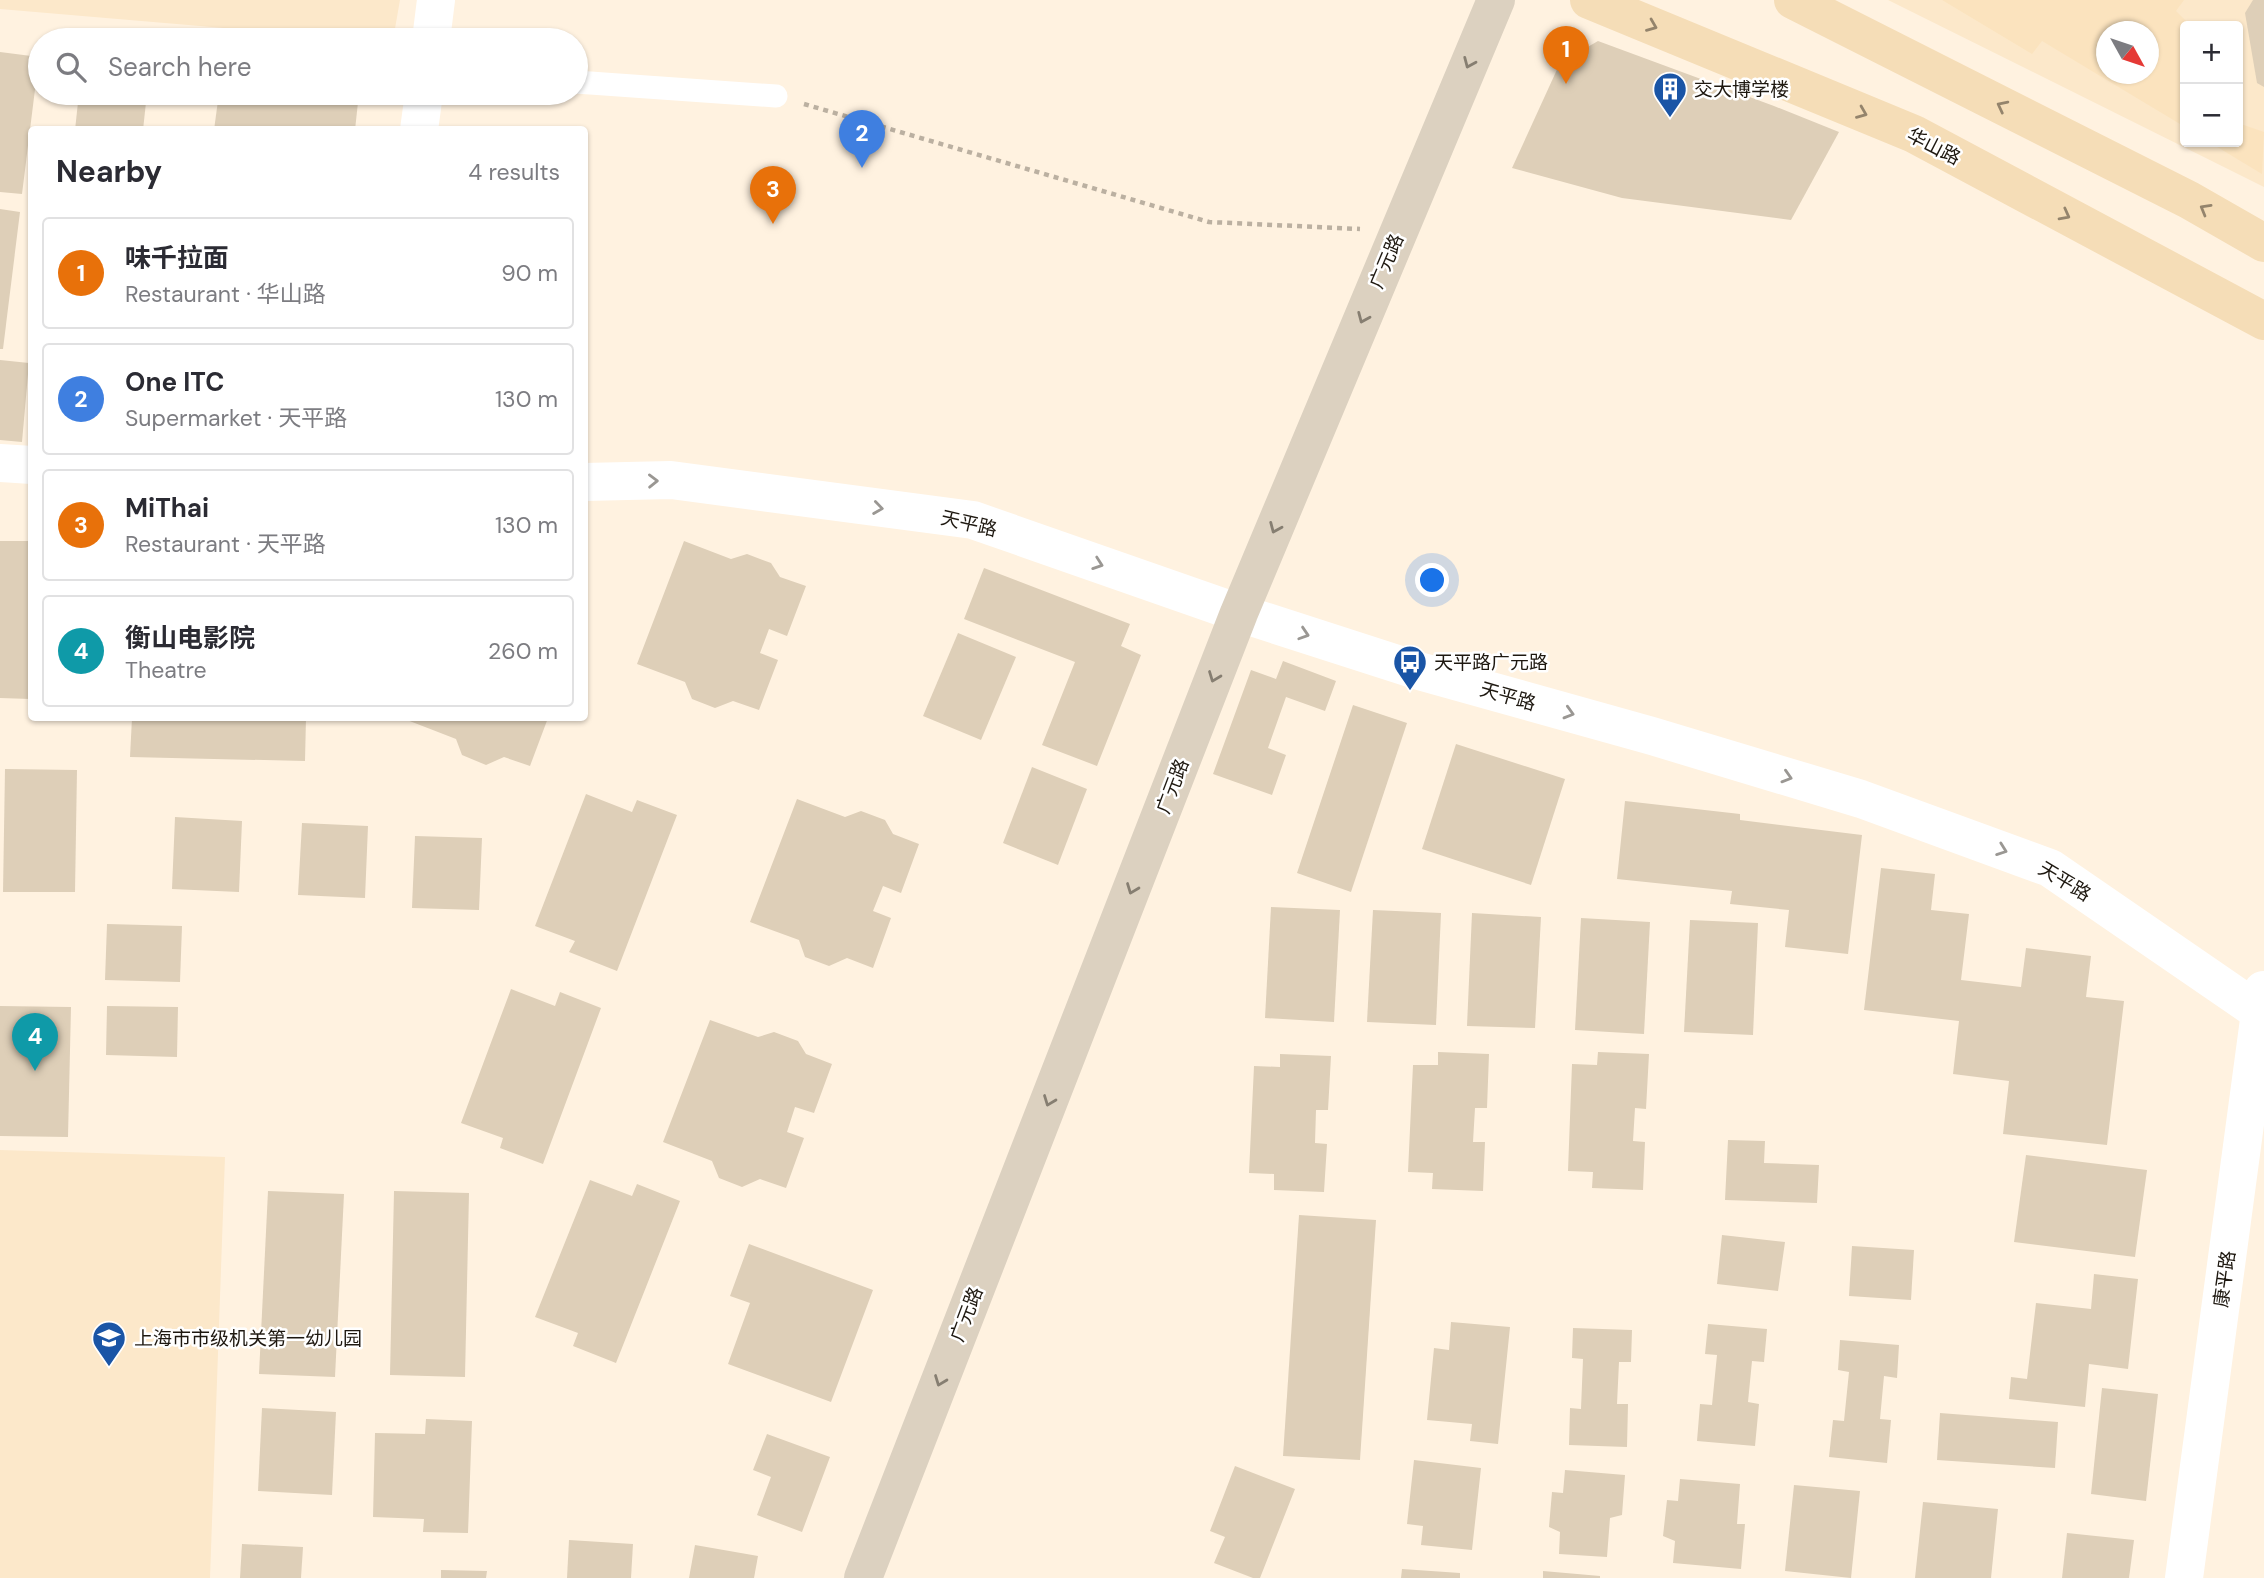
<!DOCTYPE html>
<html lang="en">
<head>
<meta charset="utf-8">
<style>
	:root { --surface:#fff; --page:#f2f2f3; --text:#2b2b33; --muted:#7c7c81; --line:#e1e1e2; --accent:#1a55a6 }
	body { margin:0; font-family:"DM Sans","Noto Sans SC",sans-serif; background:var(--page); color:var(--text) }
	.controls { position:absolute; right:21px; top:21px; display:grid; overflow:hidden; border-radius:7px; box-shadow:0 2px 5px #0004 }
	.controls button { width:63px; height:63px; display:grid; place-items:center; padding:0; border:0; border-bottom:2px solid var(--line); background:var(--surface); color:var(--text); font:35px sans-serif }
	.compass { position:absolute; left:2096px; top:21px; width:63px; height:63px; border-radius:50%; background:var(--surface); box-shadow:0 2px 5px #0004; rotate:130deg }
	.you { position:absolute; left:1433px; top:581px; width:24px; height:24px; margin:-18px; border:5px solid #fff; border-radius:50%; background:#1a73e8; box-shadow:0 0 0 10px #1a73e833 }
	.badge { display:grid; place-items:center; width:46px; height:46px; border-radius:50%; background:var(--accent); color:#fff; font-size:23px; font-weight:700 }
	.pin { position:absolute; translate:-50% -58px; filter:drop-shadow(0 2px 4px #0008) }
	.pin::after { content:''; position:absolute; top:37px; width:24px; height:21px; background:inherit; clip-path:polygon(0 0,100% 0,50% 100%) }
	.list { margin:0; padding:0; list-style:none }
	h2 { display:flex; justify-content:space-between; align-items:center; height:91px; margin:0; padding:0 28px; font-size:30px }
	h2 small { font-size:23px; font-weight:400; color:var(--muted) }
	.list li { display:grid; grid-template-columns:46px 1fr auto; gap:21px; align-items:center; box-sizing:border-box; height:112px; margin:0 14px 14px; padding:0 14px; border:2px solid var(--line); border-radius:7px }
	.list b { display:block; font-size:26px; white-space:nowrap }
	.list p { margin:0; font-size:23px; white-space:nowrap; color:var(--muted) }
	.list em { font-size:23px; font-style:normal; color:var(--muted) }
	.icon { flex:none; width:38px; height:38px; fill:none; stroke:currentColor; stroke-width:2; stroke-linecap:round; stroke-linejoin:round }
	.map { position:relative; flex:none; width:2264px; height:1578px; overflow:hidden }
	.search { position:absolute; background:var(--surface); box-shadow:0 2px 5px #0004; left:28px; top:28px; width:560px; height:77px; display:flex; align-items:center; gap:18px; box-sizing:border-box; padding:0 24px; border-radius:38px; color:var(--muted); font-size:26px }
	.panel { position:absolute; background:var(--surface); box-shadow:0 2px 5px #0004; left:28px; top:126px; width:560px; height:595px; border-radius:7px }
	.map>svg:first-child { display:block }
	.built { fill:#fce8ca; fill-rule:evenodd }
	.green { fill:#fbe3be; fill-rule:evenodd }
	.building { fill:#decfb8 }
	.lines { fill:none; stroke-linecap:round; stroke-linejoin:round }
	.path { stroke:#bbb0a1; stroke-width:4.5; stroke-dasharray:5 5; stroke-linecap:butt }
	.lane { stroke:#fff; stroke-width:23 }
	.street { stroke:#fff; stroke-width:38 }
	.secondary { stroke:#dcd1c0; stroke-width:38 }
	.primary { stroke:#f5ddb7; stroke-width:38 }
	.oneway { stroke:#94846c }
	.oneway2 { stroke:#867e71 }
	.oneway3 { stroke:#9a9793 }
	.labels { text-anchor:middle; stroke-width:5; stroke-linejoin:round; paint-order:stroke }
	.poi-label { font-size:19px; fill:#1e1810; stroke:#fff; text-anchor:start }
	.street-label { font-size:19px; fill:#1e1810; stroke:#fff }
</style>
</head>
<body>
<div class="map">
<svg width="2264" height="1578" viewBox="0 0 2264 1578">
	<rect width="100%" height="100%" fill="#fff2e0"/>
	<g class="built">
		<path d="M0,0H400L393,40H364L0,9Z"/>
		<path d="M1888,0H2264V187ZM2185,26H2238V142H2185ZM2106,32H2148V74H2106Z"/>
		<path d="M0,1150L225,1157L210,1578H0Z"/>
	</g>
	<g class="green">
		<path d="M1942,0H2184L2176,11L2191,26H2185V127L2042,41L2032,54ZM2106,32H2148V74H2106Z"/>
		<path d="M2238,123L2264,132L2262,174L2209,142H2238Z"/>
	</g>
	<g class="building">
		<path d="M2253,0H2264V87L2257,83L2245,13Z"/>
		<path d="M1598,41L1774,106L1839,132L1791,220L1622,198L1512,168L1560,63Z"/>
		<path d="M0,52L39,57L22,194L0,192Z"/>
		<path d="M79,93H147L143,130H75Z"/>
		<path d="M219,93H359L355,130H214Z"/>
		<path d="M0,209L20,212L3,349H0Z"/>
		<path d="M0,360L29,363L22,442L0,440Z"/>
		<path d="M0,541H32V699H30L0,698Z"/>
		<path d="M684,541L731,559L747,554L771,563L780,577L806,586L787,636L769,629L760,653L778,660L759,710L733,701L715,708L692,699L685,682L637,664Z"/>
		<path d="M984,568L1130,624L1121,646L1141,655L1097,766L1042,745L1075,662L964,619Z"/>
		<path d="M958,633L1016,657L981,740L923,716Z"/>
		<path d="M1283,661L1336,681L1325,711L1286,697L1268,748L1286,755L1272,795L1213,774L1251,670L1276,679Z"/>
		<path d="M1353,705L1407,723L1351,892L1297,873Z"/>
		<path d="M132,718H306L305,761L130,757Z"/>
		<path d="M408,718H548L530,766L504,757L486,765L462,755L456,739L407,720Z"/>
		<path d="M1456,744L1565,779L1531,885L1422,849Z"/>
		<path d="M1032,767L1087,789L1058,865L1003,843Z"/>
		<path d="M5,769L77,770L75,892H3Z"/>
		<path d="M586,794L632,812L637,800L677,815L617,971L569,952L575,941L535,926Z"/>
		<path d="M797,799L845,817L861,811L885,820L893,834L919,844L901,893L883,886L873,911L891,918L873,968L847,958L829,966L805,957L799,940L750,922Z"/>
		<path d="M1625,801L1740,814V820L1862,835L1848,954L1785,947L1789,910L1730,904L1732,891L1617,879Z"/>
		<path d="M175,817L242,821L239,892L172,889Z"/>
		<path d="M302,823L368,826L365,898L298,895Z"/>
		<path d="M415,836L482,838L479,910L412,908Z"/>
		<path d="M1881,868L1935,874L1931,910L1969,914L1961,980L2021,987L2026,948L2091,956L2086,997L2124,1001L2107,1145L2003,1134L2009,1081L1953,1074L1959,1021L1864,1010Z"/>
		<path d="M1271,907L1340,910L1334,1022L1265,1018Z"/>
		<path d="M1373,910L1441,913L1436,1025L1367,1022Z"/>
		<path d="M1472,913L1541,917L1535,1028L1467,1026Z"/>
		<path d="M1581,918L1650,922L1644,1034L1575,1030Z"/>
		<path d="M1690,920L1758,923L1753,1035L1684,1032Z"/>
		<path d="M107,924L182,926L180,982L105,980Z"/>
		<path d="M511,989L555,1006L560,992L601,1008L543,1164L500,1148L503,1138L461,1123Z"/>
		<path d="M0,1006L71,1007L68,1137L0,1136Z"/>
		<path d="M107,1006L178,1007L177,1057L106,1055Z"/>
		<path d="M710,1020L758,1037L774,1032L798,1041L806,1054L832,1064L814,1113L795,1107L787,1132L804,1138L786,1188L760,1179L742,1187L719,1178L712,1161L663,1142Z"/>
		<path d="M1438,1052L1489,1054L1487,1108H1475L1473,1142H1485L1483,1191L1432,1189L1433,1173L1408,1172L1413,1065H1438Z"/>
		<path d="M1598,1052L1649,1054L1646,1109L1635,1108L1633,1141L1645,1142L1643,1190L1592,1188L1593,1172L1568,1171L1572,1064L1597,1065Z"/>
		<path d="M1280,1054L1331,1056L1328,1110H1316L1315,1143L1327,1144L1324,1192L1274,1190V1174L1249,1173L1254,1066L1280,1067Z"/>
		<path d="M1728,1140L1765,1141L1764,1163L1819,1165L1817,1203L1725,1200Z"/>
		<path d="M2026,1155L2147,1170L2135,1257L2014,1242Z"/>
		<path d="M590,1180L632,1196L637,1184L680,1201L616,1363L573,1346L578,1333L535,1317Z"/>
		<path d="M268,1191L344,1194L335,1377L259,1374Z"/>
		<path d="M394,1191L469,1193L465,1377L390,1375Z"/>
		<path d="M1299,1215L1376,1220L1360,1460L1283,1456Z"/>
		<path d="M1722,1235L1785,1242L1778,1291L1717,1284Z"/>
		<path d="M749,1244L873,1290L831,1402L728,1364L750,1303L730,1296Z"/>
		<path d="M1852,1246L1914,1250L1911,1300L1849,1296Z"/>
		<path d="M2094,1274L2138,1279L2128,1369L2089,1364L2085,1407L2009,1399L2011,1377L2027,1379L2036,1303L2091,1309Z"/>
		<path d="M1451,1322L1510,1327L1498,1444L1470,1441L1472,1424L1427,1420L1434,1348L1449,1350Z"/>
		<path d="M1708,1324L1767,1329L1764,1362L1752,1361L1748,1402L1759,1404L1755,1446L1697,1441L1700,1404L1712,1405L1717,1355L1705,1354Z"/>
		<path d="M1573,1328L1632,1330L1631,1362H1619L1617,1404H1628L1627,1447L1569,1445L1570,1408L1581,1409L1583,1359L1572,1358Z"/>
		<path d="M1840,1340L1899,1345L1897,1378L1884,1376L1880,1419L1891,1420L1887,1463L1829,1457L1833,1420L1844,1421L1849,1372L1838,1370Z"/>
		<path d="M2102,1388L2158,1394L2146,1501L2091,1494Z"/>
		<path d="M262,1408L336,1412L332,1495L258,1491Z"/>
		<path d="M1940,1413L2058,1422L2055,1468L1937,1460Z"/>
		<path d="M426,1419L472,1421L468,1533L423,1532L424,1519L373,1517L375,1433L425,1434Z"/>
		<path d="M767,1434L830,1457L802,1532L757,1515L771,1477L753,1470Z"/>
		<path d="M1414,1460L1481,1468L1472,1550L1421,1545L1423,1526L1407,1524Z"/>
		<path d="M1235,1466L1295,1489L1260,1578H1253L1214,1563L1225,1537L1210,1531Z"/>
		<path d="M1565,1470L1625,1475L1622,1515L1610,1518L1607,1557L1559,1554L1560,1532L1549,1527L1552,1492L1563,1493Z"/>
		<path d="M1680,1479L1740,1484L1737,1524H1745L1741,1569L1673,1563L1675,1541L1663,1536L1667,1500L1678,1501Z"/>
		<path d="M1794,1485L1860,1491L1851,1578L1785,1571Z"/>
		<path d="M1923,1502L1998,1509L1991,1578H1915Z"/>
		<path d="M2067,1533L2134,1540L2129,1578H2062Z"/>
		<path d="M569,1540L633,1544L631,1578H567Z"/>
		<path d="M242,1544L303,1547L301,1578H240Z"/>
		<path d="M695,1545L758,1556L754,1578H689Z"/>
		<path d="M1402,1569L1460,1573V1578H1401Z"/>
		<path d="M441,1570L487,1571L486,1578H441Z"/>
		<path d="M1543,1571L1600,1576V1578H1543Z"/>
	</g>
	<g class="lines">
		<path class="path" d="M804,104L1209,222L1360,229"/>
		<path class="lane" d="M576,82L776,96"/>
		<g class="street">
			<path d="M431,40L436,0"/>
			<path d="M419,130L424,93"/>
			<path d="M0,463L32,465"/>
			<path d="M584,482L671,480L973,520L1239,613L1419,671L1652,736L1861,799L2050,868L2264,1015"/>
			<path d="M2184,1578L2263,990"/>
		</g>
		<path class="secondary" d="M863,1578L1239,613L1496,0"/>
		<g class="primary">
			<path d="M1589,0L1914,134L2264,321"/>
			<path d="M1793,0L2189,200L2264,243"/>
		</g>
	</g>
	<defs><path id="oneway-chevron" d="M-2-3.5L2.5 0L-2 3.5" fill="none" stroke-width="1.6" stroke-linecap="round" stroke-linejoin="round" transform="scale(1.75)"/></defs>
	<g class="oneway">
		<use href="#oneway-chevron" transform="translate(1652 26) rotate(22)"/>
		<use href="#oneway-chevron" transform="translate(2002 106) rotate(-153)"/>
		<use href="#oneway-chevron" transform="translate(1862 113) rotate(22)"/>
		<use href="#oneway-chevron" transform="translate(2205 209) rotate(-150)"/>
		<use href="#oneway-chevron" transform="translate(2065 215) rotate(28)"/>
	</g>
	<g class="oneway2">
		<use href="#oneway-chevron" transform="translate(1469 63) rotate(113)"/>
		<use href="#oneway-chevron" transform="translate(1363 318) rotate(113)"/>
		<use href="#oneway-chevron" transform="translate(1275 528) rotate(113)"/>
		<use href="#oneway-chevron" transform="translate(1214 677) rotate(111)"/>
		<use href="#oneway-chevron" transform="translate(1132 889) rotate(111)"/>
		<use href="#oneway-chevron" transform="translate(1049 1101) rotate(111)"/>
		<use href="#oneway-chevron" transform="translate(940 1381) rotate(111)"/>
	</g>
	<g class="oneway3">
		<use href="#oneway-chevron" transform="translate(653 481) rotate(-1)"/>
		<use href="#oneway-chevron" transform="translate(878 508) rotate(8)"/>
		<use href="#oneway-chevron" transform="translate(1098 564) rotate(19)"/>
		<use href="#oneway-chevron" transform="translate(1304 634) rotate(18)"/>
		<use href="#oneway-chevron" transform="translate(1569 713) rotate(16)"/>
		<use href="#oneway-chevron" transform="translate(1787 777) rotate(17)"/>
		<use href="#oneway-chevron" transform="translate(2002 850) rotate(20)"/>
	</g>
	<defs>
		<g id="building-pin" transform="scale(1.75)"><path d="M0 17L-7.5 6A9.5 9.5 0 1 1 7.5 6Z" fill="#1a55a6" stroke="#fff"/><path d="M-4-6H4V6H1V3H-1V6H-4ZM-2.5-4.3h1.7v1.8h-1.7ZM.8-4.3h1.7v1.8H.8ZM-2.5-1h1.7V.8h-1.7ZM.8-1h1.7V.8H.8Z" fill="#fff"/></g>
		<g id="bus-pin" transform="scale(1.75)"><path d="M0 17L-7.5 6A9.5 9.5 0 1 1 7.5 6Z" fill="#1a55a6" stroke="#fff"/><path d="M-5-6H5V4H4V6H2V4H-2V6H-4V4H-5ZM-3.5-4V0h7V-4ZM-3.5 1.2v1.5H-2V1.2ZM2 1.2v1.5H3.5V1.2Z" fill="#fff"/></g>
		<g id="school-pin" transform="scale(1.75)"><path d="M0 17L-7.5 6A9.5 9.5 0 1 1 7.5 6Z" fill="#1a55a6" stroke="#fff"/><path d="M0-5L7-2L0 1L-7-2ZM-4 1L0 2.5L4 1V4Q0 6-4 4Z" fill="#fff"/></g>
	</defs>
	<g fill-rule="evenodd">
		<use href="#building-pin" x="1670" y="89"/>
		<use href="#bus-pin" x="1410" y="662"/>
		<use href="#school-pin" x="109" y="1338"/>
	</g>
	<g class="labels">
		<g class="poi-label">
			<text x="1694" y="96">交大博学楼</text>
			<text x="1434" y="669">天平路广元路</text>
			<text x="134" y="1345">上海市市级机关第一幼儿园</text>
		</g>
		<g class="street-label">
			<text transform="translate(1934 146) rotate(27)" y="7">华山路</text>
			<text transform="translate(1386 261) rotate(-67)" y="7">广元路</text>
			<text transform="translate(969 523) rotate(13)" y="7">天平路</text>
			<text transform="translate(1508 696) rotate(16)" y="7">天平路</text>
			<text transform="translate(1172 786) rotate(-69)" y="7">广元路</text>
			<text transform="translate(2065 881) rotate(31)" y="7">天平路</text>
			<text transform="translate(2224 1279) rotate(-82)" y="7">康平路</text>
			<text transform="translate(966 1314) rotate(-69)" y="7">广元路</text>
		</g>
	</g>
</svg>
<div class="controls">
<button>+</button>
<button>−</button>
</div>
<svg class="compass" viewBox="-18 -18 36 36"><path d="M0-13l5 13h-10z" fill="#e53935"/><path d="M0 13l5-13h-10z" fill="#7c7c81"/></svg>
<div class="you"></div>
<div class="pin badge" style="left:1566px;top:84px;background:#e8710a">1</div>
<div class="pin badge" style="left:862px;top:168px;background:#3f7fe0">2</div>
<div class="pin badge" style="left:773px;top:224px;background:#e8710a">3</div>
<div class="pin badge" style="left:35px;top:1071px;background:#0f9aa8">4</div>
<div class="search"><svg class="icon" aria-label="search" viewBox="0 0 24 24"><circle cx="10" cy="10" r="6"/><path d="M15 15l6 6"/></svg>Search here</div>
<section class="panel">
<h2>Nearby<small>4 results</small></h2>
<ul class="list">
<li><span class="badge" style="background:#e8710a">1</span><div><b>味千拉面</b><p>Restaurant · 华山路</p></div><em>90 m</em></li>
<li><span class="badge" style="background:#3f7fe0">2</span><div><b>One ITC</b><p>Supermarket · 天平路</p></div><em>130 m</em></li>
<li><span class="badge" style="background:#e8710a">3</span><div><b>MiThai</b><p>Restaurant · 天平路</p></div><em>130 m</em></li>
<li><span class="badge" style="background:#0f9aa8">4</span><div><b>衡山电影院</b><p>Theatre</p></div><em>260 m</em></li>
</ul>
</section>
</div>
</body>
</html>
